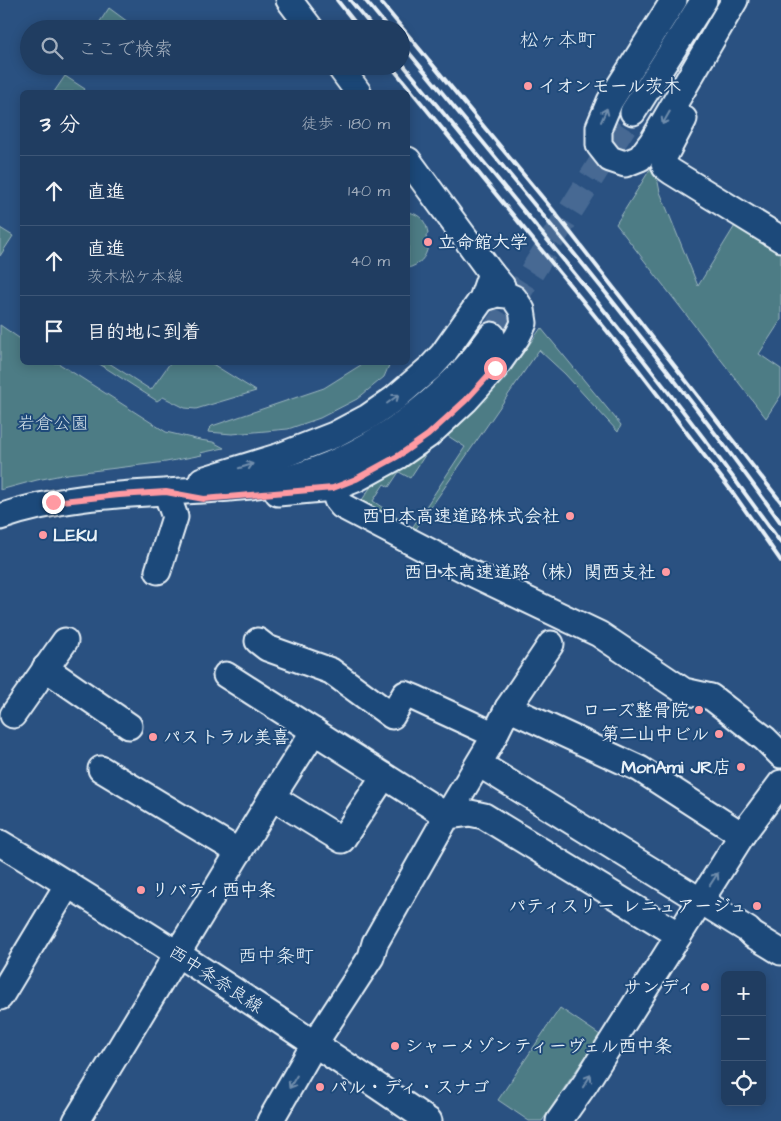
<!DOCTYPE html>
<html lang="ja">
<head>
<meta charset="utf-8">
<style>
	:root { --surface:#203d61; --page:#284467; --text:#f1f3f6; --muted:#a2aebd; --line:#3d5676 }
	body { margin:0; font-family:"Architects Daughter","Klee One",sans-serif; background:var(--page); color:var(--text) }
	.controls { position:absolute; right:15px; bottom:15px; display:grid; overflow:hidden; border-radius:8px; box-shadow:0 2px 12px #0003 }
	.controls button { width:45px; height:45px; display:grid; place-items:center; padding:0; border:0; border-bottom:1px solid var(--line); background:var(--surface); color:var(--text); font:25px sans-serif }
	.stop { position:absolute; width:15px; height:15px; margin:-11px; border:4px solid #ff9aa2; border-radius:50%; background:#fff }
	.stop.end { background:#ff9aa2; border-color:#fff; box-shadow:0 1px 5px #0008 }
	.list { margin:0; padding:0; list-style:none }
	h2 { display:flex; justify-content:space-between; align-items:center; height:65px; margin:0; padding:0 20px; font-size:21px }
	h2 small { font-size:16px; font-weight:400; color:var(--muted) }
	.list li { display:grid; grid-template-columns:32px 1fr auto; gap:15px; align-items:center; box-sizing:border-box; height:70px; padding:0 20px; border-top:1px solid var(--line) }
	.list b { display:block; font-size:19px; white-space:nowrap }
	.list p { margin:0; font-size:16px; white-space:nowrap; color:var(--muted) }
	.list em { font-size:16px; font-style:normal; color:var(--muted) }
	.icon { flex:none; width:28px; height:28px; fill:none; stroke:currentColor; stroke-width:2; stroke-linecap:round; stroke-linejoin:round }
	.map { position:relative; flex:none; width:781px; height:1121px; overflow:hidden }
	.search { position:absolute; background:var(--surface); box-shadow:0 2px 12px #0003; left:20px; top:20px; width:390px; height:55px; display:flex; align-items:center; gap:12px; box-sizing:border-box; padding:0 18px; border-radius:28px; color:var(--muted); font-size:19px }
	.panel { position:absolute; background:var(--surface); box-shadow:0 2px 12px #0003; left:20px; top:90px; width:390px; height:275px; border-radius:8px }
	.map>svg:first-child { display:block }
	.green { fill:#4e7c85; stroke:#9bb6be }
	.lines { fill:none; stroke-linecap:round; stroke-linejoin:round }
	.minor-tunnel { stroke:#466993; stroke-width:25; stroke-dasharray:25 12; stroke-linecap:butt }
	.minor-casing { stroke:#e8f1f8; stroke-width:29 }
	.minor { stroke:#1f4a7a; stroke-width:25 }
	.rail { stroke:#e8f1f8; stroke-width:4 }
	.oneway { stroke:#6f8dac }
	.route { stroke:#ff9aa2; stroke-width:6 }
	.poi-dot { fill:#ff9aa2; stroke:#1f4a7a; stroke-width:2 }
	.labels { text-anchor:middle; stroke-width:4; stroke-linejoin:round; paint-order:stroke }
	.poi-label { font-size:18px; font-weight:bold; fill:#e8f1f8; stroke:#1f4a7a; text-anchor:start }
	.park-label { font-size:18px; fill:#d1dfe7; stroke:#1f4a7a }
	.street-label { font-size:18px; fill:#e8f1f8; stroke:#1f4a7a }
	.neighbourhood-label { font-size:19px; fill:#e8f1f8; stroke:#1f4a7a }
</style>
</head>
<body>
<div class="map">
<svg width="781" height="1121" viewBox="0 0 781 1121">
	<rect width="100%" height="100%" fill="#2a5181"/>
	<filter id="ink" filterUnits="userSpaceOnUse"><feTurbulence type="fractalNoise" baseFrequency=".02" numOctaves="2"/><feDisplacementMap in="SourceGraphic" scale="10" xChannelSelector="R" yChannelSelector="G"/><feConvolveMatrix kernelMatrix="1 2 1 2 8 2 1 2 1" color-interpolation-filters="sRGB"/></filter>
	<g filter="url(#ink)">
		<g class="green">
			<path d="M109,8L128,22L124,29H95Z"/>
			<path d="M65,76L85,89L83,92H54Z"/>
			<path d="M654,163L660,192L698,286L736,224L781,252V320L759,354L781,369V395L766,418L616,224Z"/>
			<path d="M408,212C420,214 427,222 428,234L426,235L427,246H428C426,258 419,265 408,268Z"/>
			<path d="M0,228L13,236L0,256Z"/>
			<path d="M0,325L22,340V362L58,363L166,432L200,440L213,442L224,448L200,453L202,455L166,462L67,474L37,480L0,490Z"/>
			<path d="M541,328L621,425L618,432L565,374L539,350L416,529L420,532L419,536L360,503L370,488L408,464L429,449L410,478L399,472L389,487L384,484L373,501L412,528L465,447L448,436L467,418L511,370Z"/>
			<path d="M98,363H109L151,390L170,363H211L256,391L196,409L185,408L163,397L157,401Z"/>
			<path d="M364,363H390L384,377L357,399L320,418L288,429L232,434L208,432L209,429L212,426L324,388Z"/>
			<path d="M560,1008L600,1035L542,1121H529L498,1100Z"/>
		</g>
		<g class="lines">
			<path class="minor-tunnel" d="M492,335L633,112"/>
			<g class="minor-casing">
				<g id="minor">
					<path d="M289,0L311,29"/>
					<path d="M674,0L610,101L599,127V145L610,159L625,164L640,158L652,142L735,0"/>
					<path d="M339,66L358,92"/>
					<path d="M633,112L704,0"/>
					<path d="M684,119L663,159L665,167L672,172L781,239"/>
					<path d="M408,160L491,273L502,286"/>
					<path d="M202,480L280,456L334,435L368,417L394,399L431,367L443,354L482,299L491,273"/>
					<path d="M333,488L337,500L342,506L469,572L599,634L684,691L711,697L765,739L781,755"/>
					<path d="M278,493L333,488L356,479L398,456L428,435L466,400L495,368L517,337L524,323L522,310L514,298L507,295L497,294L482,299"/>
					<path d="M0,517C77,490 160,495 240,487C321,480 396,437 453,381C468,367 480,351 492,335"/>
					<path d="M158,571L175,517L166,492"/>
					<path d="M258,641L267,648L331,671L392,716L405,694L415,698L495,735"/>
					<path d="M45,668L129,726"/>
					<path d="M226,675L447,816L489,746L508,708L551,644"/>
					<path d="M508,708L640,769L742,835"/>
					<path d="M13,715L65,641"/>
					<path d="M479,764L748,930L753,935L781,952"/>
					<path d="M101,769L239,852"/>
					<path d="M272,797L342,840L384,776"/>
					<path d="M0,843C146,931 288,1025 429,1121"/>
					<path d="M0,997L68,884"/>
					<path d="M76,1121L272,797L314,731"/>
					<path d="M270,1121L315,1043L371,957L375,943L447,816L470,813L484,816L679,935"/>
					<path d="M559,1121L585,1084L742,835L781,783"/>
				</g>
			</g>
			<use href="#minor" class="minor"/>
			<g class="rail">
				<path d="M337,0L360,29"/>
				<path d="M350,0L374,29"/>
				<path d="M365,0L389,29"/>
				<path d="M379,0L552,209L781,502"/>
				<path d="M401,43C531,200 662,357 781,523"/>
				<path d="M401,62C531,219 662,377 781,543"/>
				<path d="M391,66L526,231L637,368L733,493L781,561"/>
			</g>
		</g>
		<defs><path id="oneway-shaft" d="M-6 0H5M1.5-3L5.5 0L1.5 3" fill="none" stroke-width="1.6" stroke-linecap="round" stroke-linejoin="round" transform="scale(1.25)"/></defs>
		<g class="oneway">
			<use href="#oneway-shaft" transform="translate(604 115) rotate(-66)"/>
			<use href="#oneway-shaft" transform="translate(666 118) rotate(120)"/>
			<use href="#oneway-shaft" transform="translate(393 399) rotate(-37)"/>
			<use href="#oneway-shaft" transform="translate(246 466) rotate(-17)"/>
			<use href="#oneway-shaft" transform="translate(714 879) rotate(-57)"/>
			<use href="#oneway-shaft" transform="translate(587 1081) rotate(-57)"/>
			<use href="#oneway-shaft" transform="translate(293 1082) rotate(121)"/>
		</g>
	</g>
	<g class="lines" filter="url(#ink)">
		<path class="route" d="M53,502L119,495L166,492L204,499L333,488L356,479L398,456L428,435L466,400L495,368"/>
	</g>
	<g class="poi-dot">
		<circle cx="528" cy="86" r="5"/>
		<circle cx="428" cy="242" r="5"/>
		<circle cx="570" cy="516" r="5"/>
		<circle cx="43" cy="535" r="5"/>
		<circle cx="666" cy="572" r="5"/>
		<circle cx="699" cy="710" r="5"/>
		<circle cx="719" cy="734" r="5"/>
		<circle cx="153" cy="737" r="5"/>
		<circle cx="741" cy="767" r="5"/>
		<circle cx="141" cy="890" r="5"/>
		<circle cx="757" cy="906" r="5"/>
		<circle cx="705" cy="987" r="5"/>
		<circle cx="395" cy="1046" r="5"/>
		<circle cx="320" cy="1087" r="5"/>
	</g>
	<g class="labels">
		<g class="poi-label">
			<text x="538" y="92">イオンモール茨木</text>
			<text x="438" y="248">立命館大学</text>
			<text x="560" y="522" text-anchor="end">西日本高速道路株式会社</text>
			<text x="53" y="541">LEKU</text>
			<text x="656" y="578" text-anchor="end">西日本高速道路（株）関西支社</text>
			<text x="689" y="716" text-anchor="end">ローズ整骨院</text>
			<text x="709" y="740" text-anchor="end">第二山中ビル</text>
			<text x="163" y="743">パストラル美喜</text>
			<text x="731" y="773" text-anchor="end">MonAmi JR店</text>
			<text x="151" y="896">リバティ西中条</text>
			<text x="747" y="912" text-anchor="end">パティスリー レニュアージュ</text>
			<text x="695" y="993" text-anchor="end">サンディ</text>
			<text x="405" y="1052">シャーメゾンティーヴェル西中条</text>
			<text x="330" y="1093">パル・ディ・スナゴ</text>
		</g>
		<g class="park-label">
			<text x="53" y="429">岩倉公園</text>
		</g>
		<g class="street-label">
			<text transform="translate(216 979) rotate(33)" y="6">西中条奈良線</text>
		</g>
		<g class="neighbourhood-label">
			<text x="558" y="46">松ヶ本町</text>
			<text x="276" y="962">西中条町</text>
		</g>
	</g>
</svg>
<div class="controls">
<button>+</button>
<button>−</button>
<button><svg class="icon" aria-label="locate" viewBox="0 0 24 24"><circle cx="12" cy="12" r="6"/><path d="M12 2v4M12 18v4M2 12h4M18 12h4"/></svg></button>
</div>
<div class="stop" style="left:495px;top:368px"></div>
<div class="stop end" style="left:53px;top:502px"></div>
<div class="search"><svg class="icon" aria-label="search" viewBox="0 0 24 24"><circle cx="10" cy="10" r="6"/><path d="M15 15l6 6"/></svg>ここで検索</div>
<section class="panel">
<h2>3 分<small>徒歩 · 180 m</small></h2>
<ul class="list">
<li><svg class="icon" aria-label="ahead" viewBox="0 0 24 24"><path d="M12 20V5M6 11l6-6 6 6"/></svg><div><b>直進</b></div><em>140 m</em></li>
<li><svg class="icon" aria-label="ahead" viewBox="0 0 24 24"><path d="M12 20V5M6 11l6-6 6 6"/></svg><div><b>直進</b><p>茨木松ケ本線</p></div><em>40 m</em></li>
<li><svg class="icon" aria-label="arrive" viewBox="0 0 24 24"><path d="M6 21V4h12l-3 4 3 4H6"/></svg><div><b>目的地に到着</b></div></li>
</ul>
</section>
</div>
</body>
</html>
